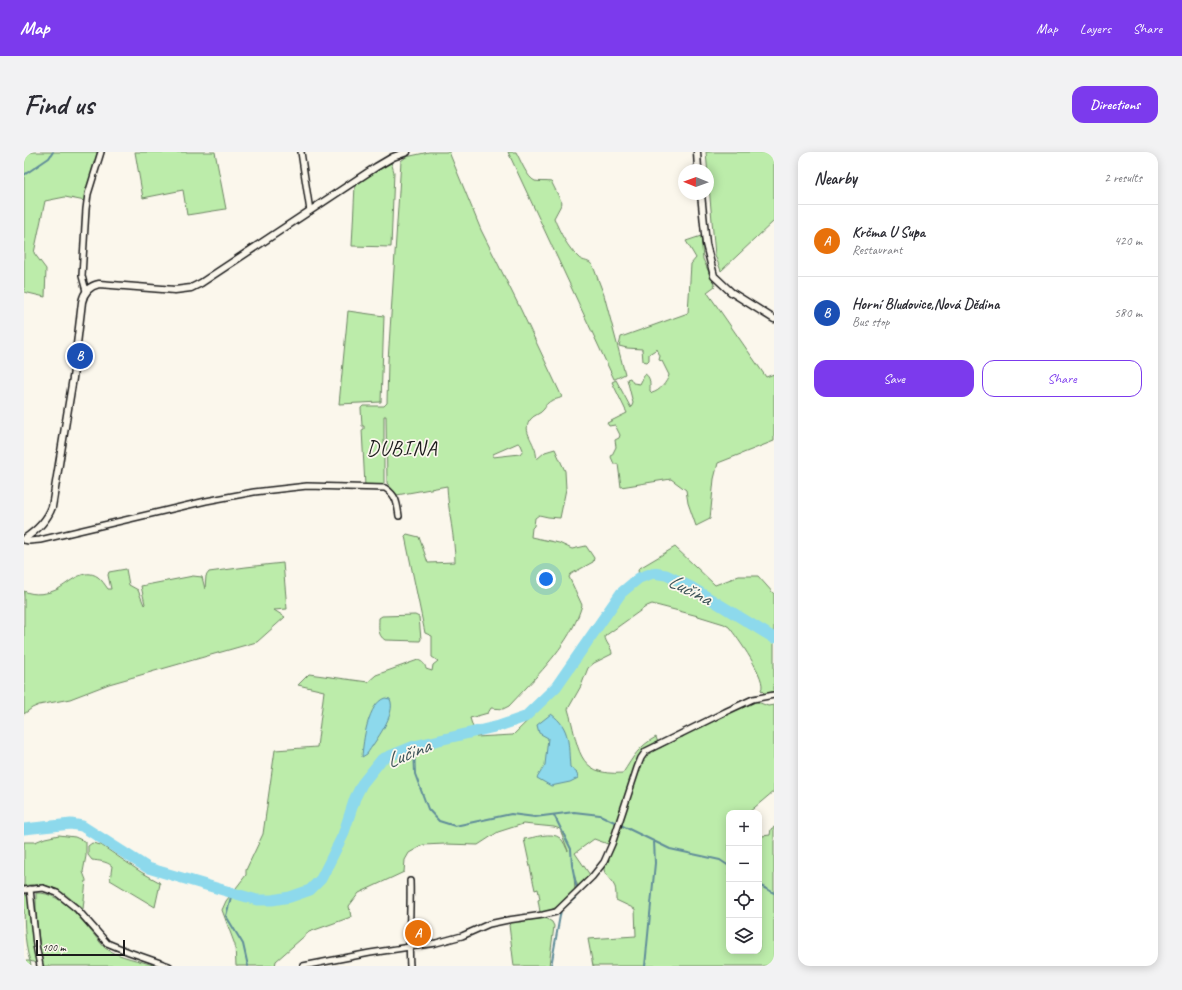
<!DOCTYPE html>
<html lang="en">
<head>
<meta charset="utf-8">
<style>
	:root { --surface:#fff; --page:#f2f2f3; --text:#2b2b33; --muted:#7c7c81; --line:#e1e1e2; --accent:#7c3aed }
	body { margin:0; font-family:Caveat,sans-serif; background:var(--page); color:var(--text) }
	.controls { position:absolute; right:12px; bottom:12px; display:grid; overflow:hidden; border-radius:8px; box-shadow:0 2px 10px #0003 }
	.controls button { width:36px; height:36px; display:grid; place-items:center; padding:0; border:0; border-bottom:1px solid var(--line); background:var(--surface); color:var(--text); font:20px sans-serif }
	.compass { position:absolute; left:654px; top:12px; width:36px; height:36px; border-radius:50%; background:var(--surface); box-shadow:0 2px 10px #0003; rotate:271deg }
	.scale { position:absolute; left:12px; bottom:10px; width:89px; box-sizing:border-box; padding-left:4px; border:2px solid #1c1c1c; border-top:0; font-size:11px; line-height:14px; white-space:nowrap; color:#1c1c1c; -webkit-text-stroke:3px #fbf7ec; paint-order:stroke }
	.you { position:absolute; left:522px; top:427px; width:14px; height:14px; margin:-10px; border:3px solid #fff; border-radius:50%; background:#1a73e8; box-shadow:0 0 0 6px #1a73e833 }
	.badge { display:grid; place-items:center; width:26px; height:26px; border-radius:50%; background:var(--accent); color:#fff; font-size:13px; font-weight:700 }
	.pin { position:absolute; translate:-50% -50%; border:2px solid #fff; box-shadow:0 1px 4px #0006 }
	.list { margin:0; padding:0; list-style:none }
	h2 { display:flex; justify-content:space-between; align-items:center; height:52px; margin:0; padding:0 16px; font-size:17px }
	h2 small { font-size:13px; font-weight:400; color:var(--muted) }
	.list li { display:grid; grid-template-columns:26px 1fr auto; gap:12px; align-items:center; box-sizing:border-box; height:72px; padding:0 16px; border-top:1px solid var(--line) }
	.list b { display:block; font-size:15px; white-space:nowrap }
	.list p { margin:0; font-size:13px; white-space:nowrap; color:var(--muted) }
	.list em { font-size:13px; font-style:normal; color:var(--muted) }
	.actions { display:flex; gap:8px; padding:12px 16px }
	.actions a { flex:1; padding:9px 0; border:1px solid var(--accent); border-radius:12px; text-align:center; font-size:14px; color:var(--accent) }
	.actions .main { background:var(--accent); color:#fff }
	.icon { flex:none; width:22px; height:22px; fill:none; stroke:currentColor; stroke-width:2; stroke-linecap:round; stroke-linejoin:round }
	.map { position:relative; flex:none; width:750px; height:814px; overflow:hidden; border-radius:12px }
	header { display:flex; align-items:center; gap:24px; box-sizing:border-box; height:56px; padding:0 20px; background:var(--accent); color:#fff }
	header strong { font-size:19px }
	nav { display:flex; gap:22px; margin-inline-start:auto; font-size:14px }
	.intro { display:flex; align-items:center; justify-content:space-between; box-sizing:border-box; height:96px; padding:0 24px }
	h1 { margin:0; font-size:28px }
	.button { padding:10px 18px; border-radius:12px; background:var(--accent); color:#fff; font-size:14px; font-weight:700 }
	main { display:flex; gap:24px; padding:0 24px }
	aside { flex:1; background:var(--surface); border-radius:12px; box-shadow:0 2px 10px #0003 }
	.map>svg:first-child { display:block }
	.green { fill:#bcecaa; stroke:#6c8463; fill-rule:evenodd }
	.water { fill:#8dd9ec; stroke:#608d99 }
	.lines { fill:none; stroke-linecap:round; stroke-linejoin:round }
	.stream { stroke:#608d99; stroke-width:2 }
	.river { stroke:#8dd9ec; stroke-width:11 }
	.minor-casing { stroke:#1c1c1c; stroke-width:8 }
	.tertiary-casing { stroke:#1c1c1c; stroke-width:9 }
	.minor { stroke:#fbf7ec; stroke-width:5 }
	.tertiary { stroke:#fbf7ec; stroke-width:6 }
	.labels { text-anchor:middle; stroke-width:3.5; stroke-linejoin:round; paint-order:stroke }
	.neighbourhood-label { font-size:21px; letter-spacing:1px; fill:#1c1c1c; stroke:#fbf7ec }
	.water-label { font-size:21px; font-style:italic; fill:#3e555a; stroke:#fbf7ec }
</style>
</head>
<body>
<header>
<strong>Map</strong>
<nav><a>Map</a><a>Layers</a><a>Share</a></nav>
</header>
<div class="intro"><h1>Find us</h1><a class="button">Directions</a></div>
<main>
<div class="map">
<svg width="750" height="814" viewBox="0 0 750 814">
	<rect width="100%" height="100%" fill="#fbf7ec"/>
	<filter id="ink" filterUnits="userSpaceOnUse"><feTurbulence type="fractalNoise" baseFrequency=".025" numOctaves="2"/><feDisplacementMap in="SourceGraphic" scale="8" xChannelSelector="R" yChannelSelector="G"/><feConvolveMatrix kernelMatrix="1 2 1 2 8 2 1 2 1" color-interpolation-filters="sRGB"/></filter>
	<g filter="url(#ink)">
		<g class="green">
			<path d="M0,0H74L61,49L41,45L21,49L10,101L22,117L21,145L0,140Z"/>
			<path d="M111,0H191L202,57L163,63L159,38L119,46Z"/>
			<path d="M405,0H425L457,78L497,158L538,245C533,248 528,247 524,251C519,255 524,252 520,257C517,262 509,263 506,268C499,278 507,286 510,295C512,298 512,303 513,307L521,300L531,297L541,319L542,337L536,366L524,365L515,363L511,366L510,374L508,376L507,385L535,391L548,397L562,394L570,406L569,410L547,422L545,425L558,453C549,485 524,512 502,536C496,542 491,548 485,554L479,557L467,556L464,561L446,566L452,585L489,583L532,541L604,436L615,427L614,417L651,395L691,433L715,424H734L750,442V541L742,543L737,538C744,528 713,485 705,475L700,472L674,464L628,452L623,454L581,484C581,491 588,495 588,502L570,511L564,516L557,534L544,557C555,593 551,625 599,621C609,605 615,594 632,585L636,596L653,586L659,585C666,575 717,555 731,549L744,554L750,553V639L724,661H705V799H735V681L738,684L746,683L747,677L750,675V814H569L564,787L612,784L611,757L592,748C592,744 592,738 591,735C587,726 578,723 580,712L592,685L587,683L584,692L570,687L551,701L566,723L554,735L550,723L551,739L535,754L518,762L516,760L514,748L516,747L514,737L511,738L500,687C510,686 527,679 536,686C540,689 542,696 544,699L536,677L530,675L499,672L474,680L454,693L421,692L399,693L385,701L381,708L380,720L335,741L325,754L327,765L285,780L252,809L251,814H212L211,793L198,758L202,749L222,723V718L239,682L251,598L293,595L300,539L274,533L285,522L344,530L352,523L394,508C399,510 401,512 402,517L408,519L409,513L414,509L408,505V484L401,481L381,384L383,382L395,385L404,411L431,410C431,385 424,360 423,334L373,343L363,331L362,264H360V331L359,333L341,334L338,278L340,277V274H338L337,256L339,254H360L363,251L364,209L377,9L382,5ZM494,291L497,293L499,298L496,302L469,305V302Z"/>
			<path d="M484,0H492C496,7 503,26 511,29C516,30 522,29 527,30L528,31L538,51L530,66C536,81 544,96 555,106C560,110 565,108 569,114L580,143L601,222L591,227H590Z"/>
			<path d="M682,0H750V69L697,119L691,103Z"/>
			<path d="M367,10L370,20L367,95L328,94L331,33L355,16Z"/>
			<path d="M677,84L679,107L691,134L683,140L742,225L750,222V289L694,311L690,327L686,367L672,374L664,351L662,338L647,327L597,335L594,312H590L587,305L592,295L591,288L595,286L596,283L591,273L585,274L583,271L603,261L588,230L592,228L607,256L609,251L603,227L606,226L609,231L616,232L621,222C627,225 626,233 626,239L628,241C636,239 643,230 645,223L638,209L635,208L636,204L633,197L625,202V208L623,210L619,209L618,197L603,196L595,194L597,185L664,161L667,112L672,106L662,89Z"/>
			<path d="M324,159L360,164L357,250L315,252Z"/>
			<path d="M259,411L263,457L250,458L261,465L233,490L229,491L85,532L46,547L15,553L8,556L0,562V439C10,444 24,442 34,437C45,431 60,415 74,425C78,428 81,433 84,437H87L84,423L85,420L102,417L105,433L114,438L120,453L121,452L117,434L169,424L178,425L181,437L182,424L185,420L222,415Z"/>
			<path d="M358,464L391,463L395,465L397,487L396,489L361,488C353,483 355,475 355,466Z"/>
			<path d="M35,683L51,685L62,690V704L59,720L62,728L59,757C55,754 51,750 47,747C34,735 17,730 0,734V690H11L21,686Z"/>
			<path d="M68,691L77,693L117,720L135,730L136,732L131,755L86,728L88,714C82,709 75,709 68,708L64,703V694Z"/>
			<path d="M12,741C40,739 64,777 81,796C97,806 115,808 132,814H18L12,763Z"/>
			<path d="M0,742L4,744L12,811L6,809L7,814H0V809H6C0,793 0,761 0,742Z"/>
			<path d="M522,766L528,770L530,774L525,814H490L485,773L488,770Z"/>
		</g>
		<g class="water">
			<path d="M361,546L366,547C373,562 351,589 343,602L338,605C339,589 344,551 361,546Z"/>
			<path d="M527,562C547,576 544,593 546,615L553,621L554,626L546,630L527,634L513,626L521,613L524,586L515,581L513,573Z"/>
		</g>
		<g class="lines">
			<g class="stream">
				<path d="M0,23L25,6L29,0"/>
				<path d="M390,594L391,622L404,657L415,669L431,674L487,662L511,665L550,660L576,663L646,697L696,708L705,714"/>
				<path d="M530,663L547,697L548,713L553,738"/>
				<path d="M735,733L750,741"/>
				<path d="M208,741L202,764L219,792L224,814"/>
				<path d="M527,814L537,758L551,746L552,742"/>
				<path d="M621,814L631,711L630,689"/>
			</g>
			<path class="river" d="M0,677L47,672L58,674L124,716L233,748H248L266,745L286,738L297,727L319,683L331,646L338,632L358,607L390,594L475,574L501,565L532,535L597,441L615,426L629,421L642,423L667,435L750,486"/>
			<g class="minor-casing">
				<g id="minor">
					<path d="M277,0L286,59"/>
					<path d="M62,139L58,124L62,57L64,42L77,0"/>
					<path d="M0,388L5,389L16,388L182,349L230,340L283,334L361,336C373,344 373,351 375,364"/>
					<path d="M386,729C387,757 384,786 386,814"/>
					<path d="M6,737L12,793L16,814"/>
					<path d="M0,738L19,736L33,741L53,757L83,791L105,800L145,814"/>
					<path d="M279,814L346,801L412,791L438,784L465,772L484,768L519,763L532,760L568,725L580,710L588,692L613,616L617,606L622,599L701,560L729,547L750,543"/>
				</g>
			</g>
			<g class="tertiary-casing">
				<g id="tertiary">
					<path d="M673,0L674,18"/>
					<path d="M677,42L682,92L690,124L707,140L750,167"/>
					<path d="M0,387C12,379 23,369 28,355L49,226L58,150C60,140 65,134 75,132L151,138L167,136L177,131L352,15L369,5L383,0"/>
				</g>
			</g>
			<use href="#minor" class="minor"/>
			<use href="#tertiary" class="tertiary"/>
		</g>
	</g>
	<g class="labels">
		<g class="neighbourhood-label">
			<text x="378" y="303">DUBINA</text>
		</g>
		<g class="water-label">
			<text transform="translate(666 437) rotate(27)" y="7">Lučina</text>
			<text transform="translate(384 601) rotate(-22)" y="7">Lučina</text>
		</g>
	</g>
</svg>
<div class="controls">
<button>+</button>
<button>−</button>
<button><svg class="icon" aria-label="locate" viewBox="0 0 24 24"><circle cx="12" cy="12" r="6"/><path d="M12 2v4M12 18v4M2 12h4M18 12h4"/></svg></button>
<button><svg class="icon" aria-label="layers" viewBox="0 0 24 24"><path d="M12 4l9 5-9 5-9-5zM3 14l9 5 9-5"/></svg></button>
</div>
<svg class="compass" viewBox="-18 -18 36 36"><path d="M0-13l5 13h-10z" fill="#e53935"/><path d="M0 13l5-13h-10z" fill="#7c7c81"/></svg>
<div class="scale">100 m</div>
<div class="you"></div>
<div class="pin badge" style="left:394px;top:781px;background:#e8710a">A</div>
<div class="pin badge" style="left:56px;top:204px;background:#1a4fb4">B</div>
</div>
<aside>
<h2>Nearby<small>2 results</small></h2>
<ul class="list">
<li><span class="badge" style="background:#e8710a">A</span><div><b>Krčma U Supa</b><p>Restaurant</p></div><em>420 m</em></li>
<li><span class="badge" style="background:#1a4fb4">B</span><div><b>Horní Bludovice,Nová Dědina</b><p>Bus stop</p></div><em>580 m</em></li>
</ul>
<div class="actions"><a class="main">Save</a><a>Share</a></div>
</aside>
</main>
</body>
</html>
